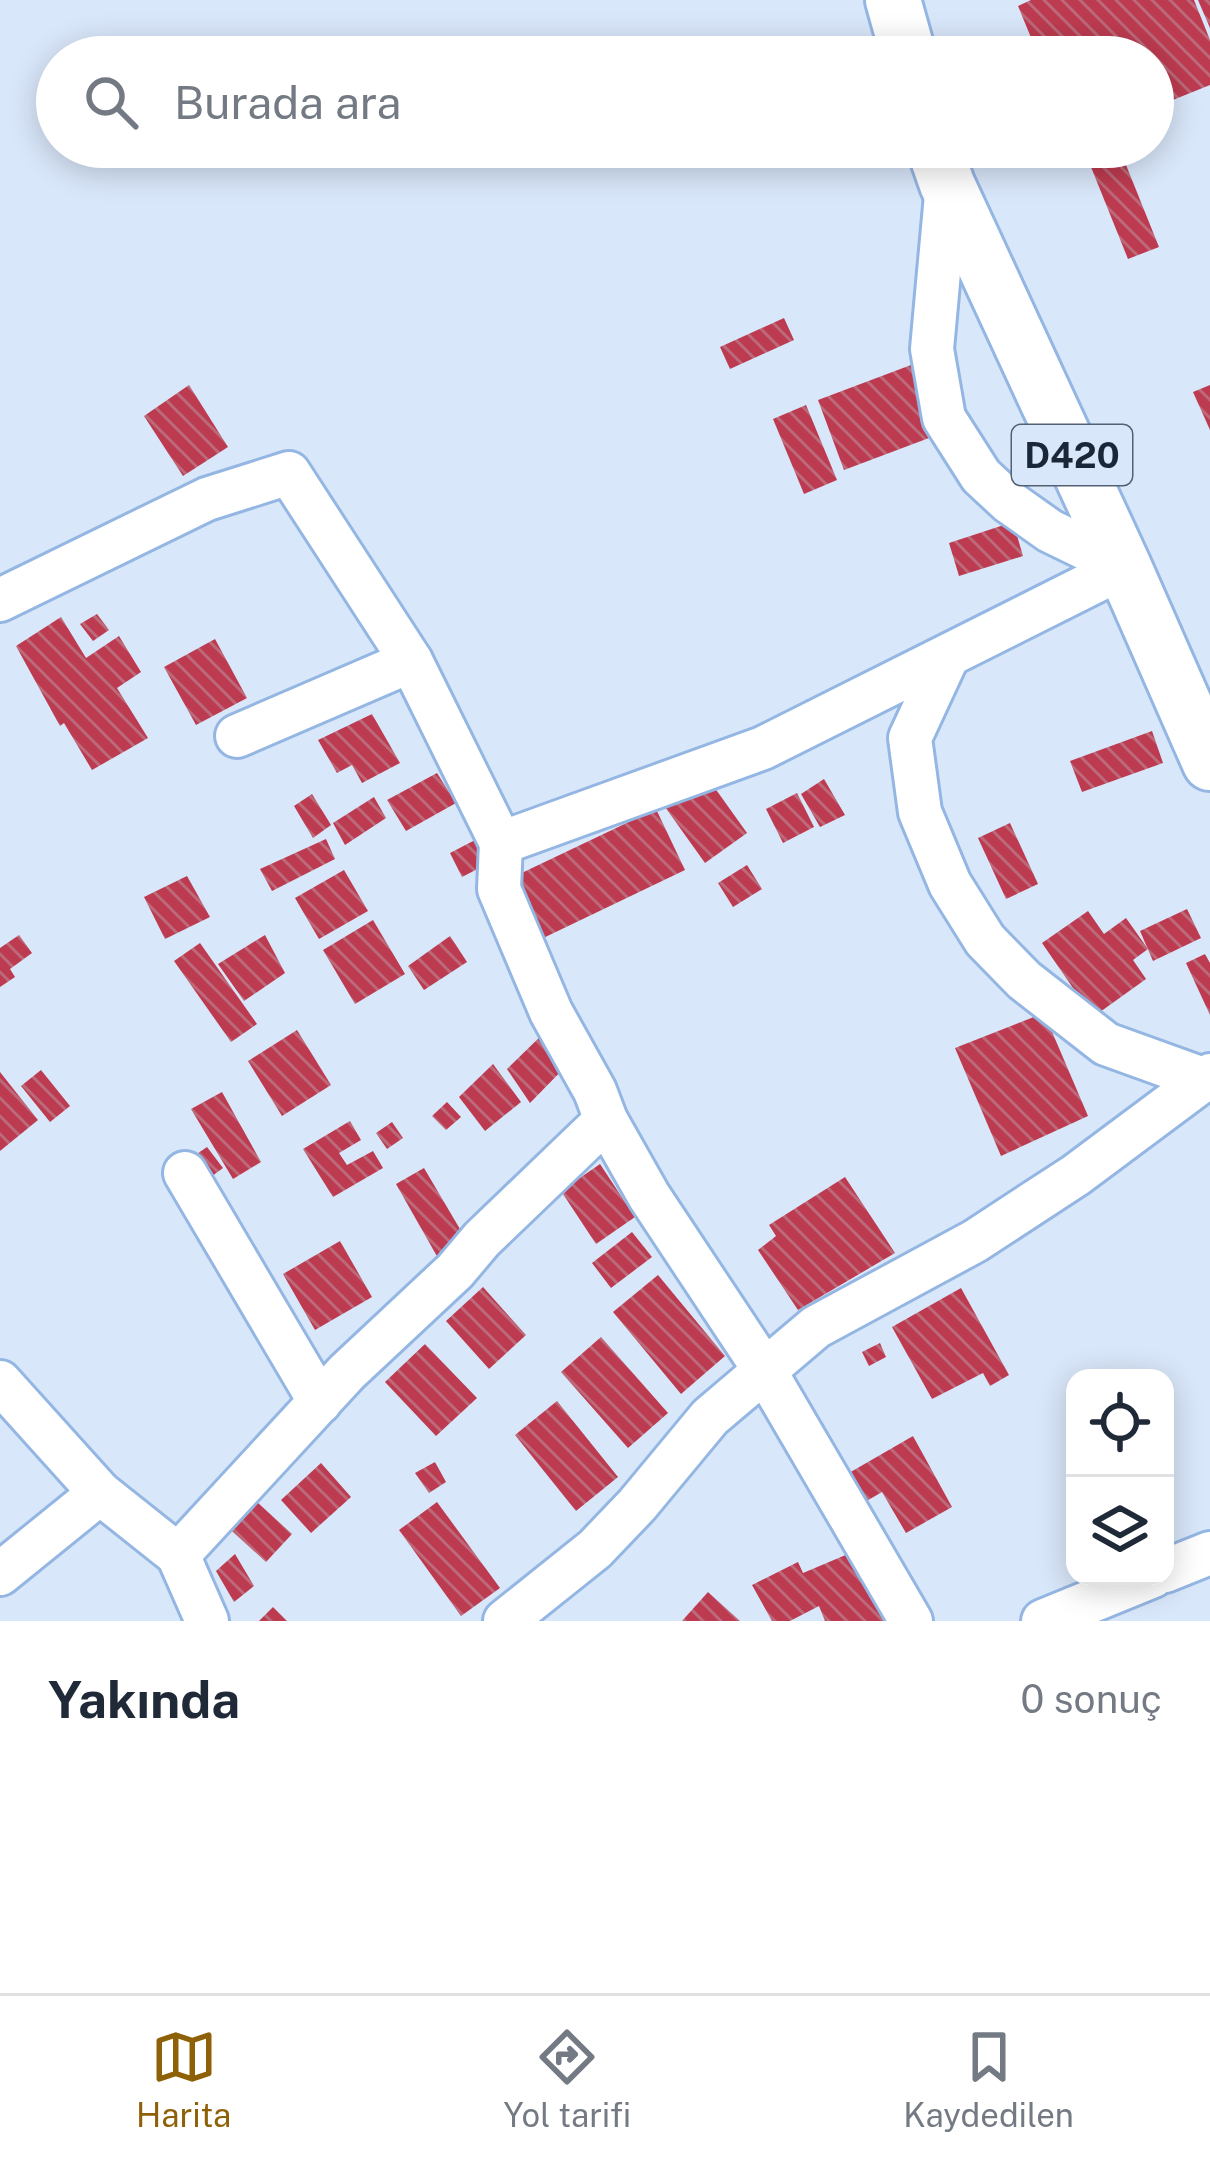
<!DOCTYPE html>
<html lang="tr">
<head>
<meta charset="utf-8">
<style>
	:root { --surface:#fff; --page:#f2f2f3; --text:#1f2937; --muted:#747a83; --line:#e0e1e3; --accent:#8e6007 }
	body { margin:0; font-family:"Public Sans",sans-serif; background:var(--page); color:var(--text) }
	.controls { position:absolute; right:36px; bottom:36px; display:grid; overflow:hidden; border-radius:24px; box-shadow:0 6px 30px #0003 }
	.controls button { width:108px; height:108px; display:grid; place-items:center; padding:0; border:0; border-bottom:3px solid var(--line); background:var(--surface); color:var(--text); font:60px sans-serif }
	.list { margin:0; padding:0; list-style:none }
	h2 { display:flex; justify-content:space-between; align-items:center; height:156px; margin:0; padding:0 48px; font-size:51px }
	h2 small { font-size:39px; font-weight:400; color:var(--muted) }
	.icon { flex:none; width:66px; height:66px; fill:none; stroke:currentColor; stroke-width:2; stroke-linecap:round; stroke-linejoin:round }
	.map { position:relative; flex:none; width:1210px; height:1621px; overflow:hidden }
	.search { position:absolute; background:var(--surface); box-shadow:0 6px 30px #0003; left:36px; right:36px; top:36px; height:132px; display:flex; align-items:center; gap:30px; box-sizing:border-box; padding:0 42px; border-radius:66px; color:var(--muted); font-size:45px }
	.sheet { height:372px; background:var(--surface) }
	nav { display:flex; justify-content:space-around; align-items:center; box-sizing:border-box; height:168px; border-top:3px solid var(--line); background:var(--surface); font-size:33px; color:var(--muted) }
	nav a { display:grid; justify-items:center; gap:6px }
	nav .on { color:var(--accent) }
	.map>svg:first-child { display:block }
	.building { fill:url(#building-back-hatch) }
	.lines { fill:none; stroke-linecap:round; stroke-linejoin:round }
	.minor-casing { stroke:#94b6e3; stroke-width:48 }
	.major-casing { stroke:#94b6e3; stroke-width:60 }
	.minor { stroke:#fff; stroke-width:42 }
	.major { stroke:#fff; stroke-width:54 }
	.labels { text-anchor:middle; stroke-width:12; stroke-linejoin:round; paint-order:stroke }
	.shield { fill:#d9e7fa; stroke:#536173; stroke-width:3 }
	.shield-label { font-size:36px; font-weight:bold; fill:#1a2739 }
</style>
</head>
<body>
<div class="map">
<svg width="1210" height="1621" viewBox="0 0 1210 1621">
	<defs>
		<pattern id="building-back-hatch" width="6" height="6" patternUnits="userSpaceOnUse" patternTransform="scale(3)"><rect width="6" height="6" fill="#bd3b50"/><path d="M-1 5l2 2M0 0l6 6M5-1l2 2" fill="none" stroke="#bc6979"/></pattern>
	</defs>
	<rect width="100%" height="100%" fill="#d9e7fa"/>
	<g class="building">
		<path d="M1031,0H1194L1210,40V85L1153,108V57H1039L1018,6Z"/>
		<path d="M1198,0H1210V28Z"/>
		<path d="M1122,155L1159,247L1128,259L1091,167Z"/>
		<path d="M784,318L794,340L730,369L720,347Z"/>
		<path d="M911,365L937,435L844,470L818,400Z"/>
		<path d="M189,385L228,447L183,476L144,416Z"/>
		<path d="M1210,385V430L1193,392Z"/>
		<path d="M806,405L837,480L804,494L773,419Z"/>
		<path d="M1013,522L1023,556L959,576L949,543Z"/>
		<path d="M97,614L109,630L93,641L80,624Z"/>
		<path d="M61,617L86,658L119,636L141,672L117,688L148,738L92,770L64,723L60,726L16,646Z"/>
		<path d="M215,639L247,698L196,725L164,667Z"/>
		<path d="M372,714L400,763L362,783L352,765L337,773L318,740Z"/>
		<path d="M1152,731L1163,763L1082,792L1070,761Z"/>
		<path d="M437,773L456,803L406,831L387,800Z"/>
		<path d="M707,777L747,833L705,863L665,807Z"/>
		<path d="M824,779L845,815L820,827L801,794Z"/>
		<path d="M797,793L814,827L783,843L766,809Z"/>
		<path d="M312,794L331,825L313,838L294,806Z"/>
		<path d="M374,797L386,818L345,845L333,823Z"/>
		<path d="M656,809L685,870L537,941L507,880Z"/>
		<path d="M1010,823L1038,884L1006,899L978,838Z"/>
		<path d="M479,838L491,862L462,877L450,853Z"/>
		<path d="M326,839L335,859L272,891L260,869Z"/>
		<path d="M747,865L762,889L733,907L718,883Z"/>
		<path d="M344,870L368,911L319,939L295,898Z"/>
		<path d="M187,876L210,917L165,939L144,897Z"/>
		<path d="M1187,909L1201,938L1153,961L1140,931Z"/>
		<path d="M1088,911L1104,934L1126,918L1148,949L1133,960L1146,979L1093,1017L1042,943Z"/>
		<path d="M373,920L405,974L355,1004L323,950Z"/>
		<path d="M19,935L32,953L10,969L15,977L0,987V948Z"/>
		<path d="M265,935L285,973L244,1001L218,964Z"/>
		<path d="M450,936L467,962L424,990L408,966Z"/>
		<path d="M200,943L257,1024L231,1042L174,961Z"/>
		<path d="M1205,954L1210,963V1015L1186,963Z"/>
		<path d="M1044,1013L1088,1116L1001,1156L955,1048Z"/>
		<path d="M297,1030L331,1085L282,1116L248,1061Z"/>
		<path d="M546,1031L572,1060L530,1103L507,1069Z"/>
		<path d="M493,1064L521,1102L485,1131L459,1097Z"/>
		<path d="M41,1070L70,1106L50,1122L21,1086Z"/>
		<path d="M0,1072L38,1120L0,1151Z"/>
		<path d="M222,1092L261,1162L233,1179L191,1109Z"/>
		<path d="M447,1102L461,1117L446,1130L432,1116Z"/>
		<path d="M350,1121L361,1140L339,1153L347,1165L373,1151L383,1168L333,1197L303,1149Z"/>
		<path d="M392,1122L403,1138L387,1149L376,1133Z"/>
		<path d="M207,1147L223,1168L204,1182L188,1160Z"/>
		<path d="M600,1164L635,1217L596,1244L561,1191Z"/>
		<path d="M424,1168L467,1241L438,1258L396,1184Z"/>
		<path d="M845,1177L895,1253L798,1310L758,1250L776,1236L769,1225Z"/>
		<path d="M632,1232L652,1257L611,1288L592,1263Z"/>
		<path d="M340,1241L372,1297L315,1330L283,1274Z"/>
		<path d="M658,1275L725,1356L681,1394L613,1312Z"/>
		<path d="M483,1287L526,1335L489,1369L446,1321Z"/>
		<path d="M961,1288L1009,1375L990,1386L983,1373L932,1399L892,1327Z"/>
		<path d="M601,1337L668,1413L628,1448L561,1372Z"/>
		<path d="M880,1343L886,1357L869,1366L862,1352Z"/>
		<path d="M425,1344L477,1398L436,1436L385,1382Z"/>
		<path d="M557,1401L618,1477L576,1511L515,1435Z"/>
		<path d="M913,1436L952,1507L906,1533L882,1492L858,1506L842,1477Z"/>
		<path d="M435,1462L446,1482L429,1493L415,1473Z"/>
		<path d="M321,1463L351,1497L311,1533L281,1500Z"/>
		<path d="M257,1502L292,1534L266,1562L232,1531Z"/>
		<path d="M437,1502L500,1588L461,1616L399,1530Z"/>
		<path d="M235,1554L254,1586L234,1602L216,1571Z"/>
		<path d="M848,1554L861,1582L876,1575L896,1621H825L819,1606L790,1621H772L752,1585L798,1562L803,1573Z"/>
		<path d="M708,1592L740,1621H682Z"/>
		<path d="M273,1607L287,1621H259Z"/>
	</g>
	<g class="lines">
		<g class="minor-casing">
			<g id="minor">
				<path d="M947,184L932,349L944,418L981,476L1009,502L1050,531L1124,567"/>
				<path d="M0,600L207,499L289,473L411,661L501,843L499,889L551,1012L595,1091L606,1120L482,1239L455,1271L347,1372L178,1555"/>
				<path d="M948,656L910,738L920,812L950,884L985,940L1024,980L1106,1044L1203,1079"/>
				<path d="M237,736L411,661"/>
				<path d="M501,843L763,748L1124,567"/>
				<path d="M606,1120L649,1196L765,1371L911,1621"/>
				<path d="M185,1173L320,1402"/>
				<path d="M0,1382L100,1493L178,1555L207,1621"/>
				<path d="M1165,1571L1210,1553"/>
				<path d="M0,1574L100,1493"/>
				<path d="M505,1621L595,1549L637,1505L710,1417L816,1327L975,1241L1076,1175L1210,1075"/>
				<path d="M1043,1621L1153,1576"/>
			</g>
		</g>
		<g class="major-casing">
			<g id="major">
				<path d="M893,0L909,57"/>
				<path d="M934,147L947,184L1124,567L1210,763"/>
			</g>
		</g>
		<use href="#minor" class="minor"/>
		<use href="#major" class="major"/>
	</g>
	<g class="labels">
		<rect class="shield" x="1012" y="425" width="120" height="60" rx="9"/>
		<g class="shield-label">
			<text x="1072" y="468">D420</text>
		</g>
	</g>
</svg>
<div class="controls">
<button><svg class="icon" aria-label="locate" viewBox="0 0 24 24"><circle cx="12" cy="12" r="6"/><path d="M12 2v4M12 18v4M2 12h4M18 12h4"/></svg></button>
<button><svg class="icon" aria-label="layers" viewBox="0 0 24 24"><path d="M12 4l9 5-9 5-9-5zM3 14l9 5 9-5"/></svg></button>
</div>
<div class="search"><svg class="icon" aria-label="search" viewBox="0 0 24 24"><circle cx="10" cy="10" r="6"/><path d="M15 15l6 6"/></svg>Burada ara</div>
</div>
<section class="sheet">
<h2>Yakında<small>0 sonuç</small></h2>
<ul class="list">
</ul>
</section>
<nav>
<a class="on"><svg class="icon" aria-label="map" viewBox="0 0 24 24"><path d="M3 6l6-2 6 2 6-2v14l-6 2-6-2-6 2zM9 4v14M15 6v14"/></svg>Harita</a>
<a><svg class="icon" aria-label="directions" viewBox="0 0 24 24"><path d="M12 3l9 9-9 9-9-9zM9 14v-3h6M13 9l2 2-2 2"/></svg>Yol tarifi</a>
<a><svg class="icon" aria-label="saved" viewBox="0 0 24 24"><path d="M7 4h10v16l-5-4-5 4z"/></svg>Kaydedilen</a>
</nav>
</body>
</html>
